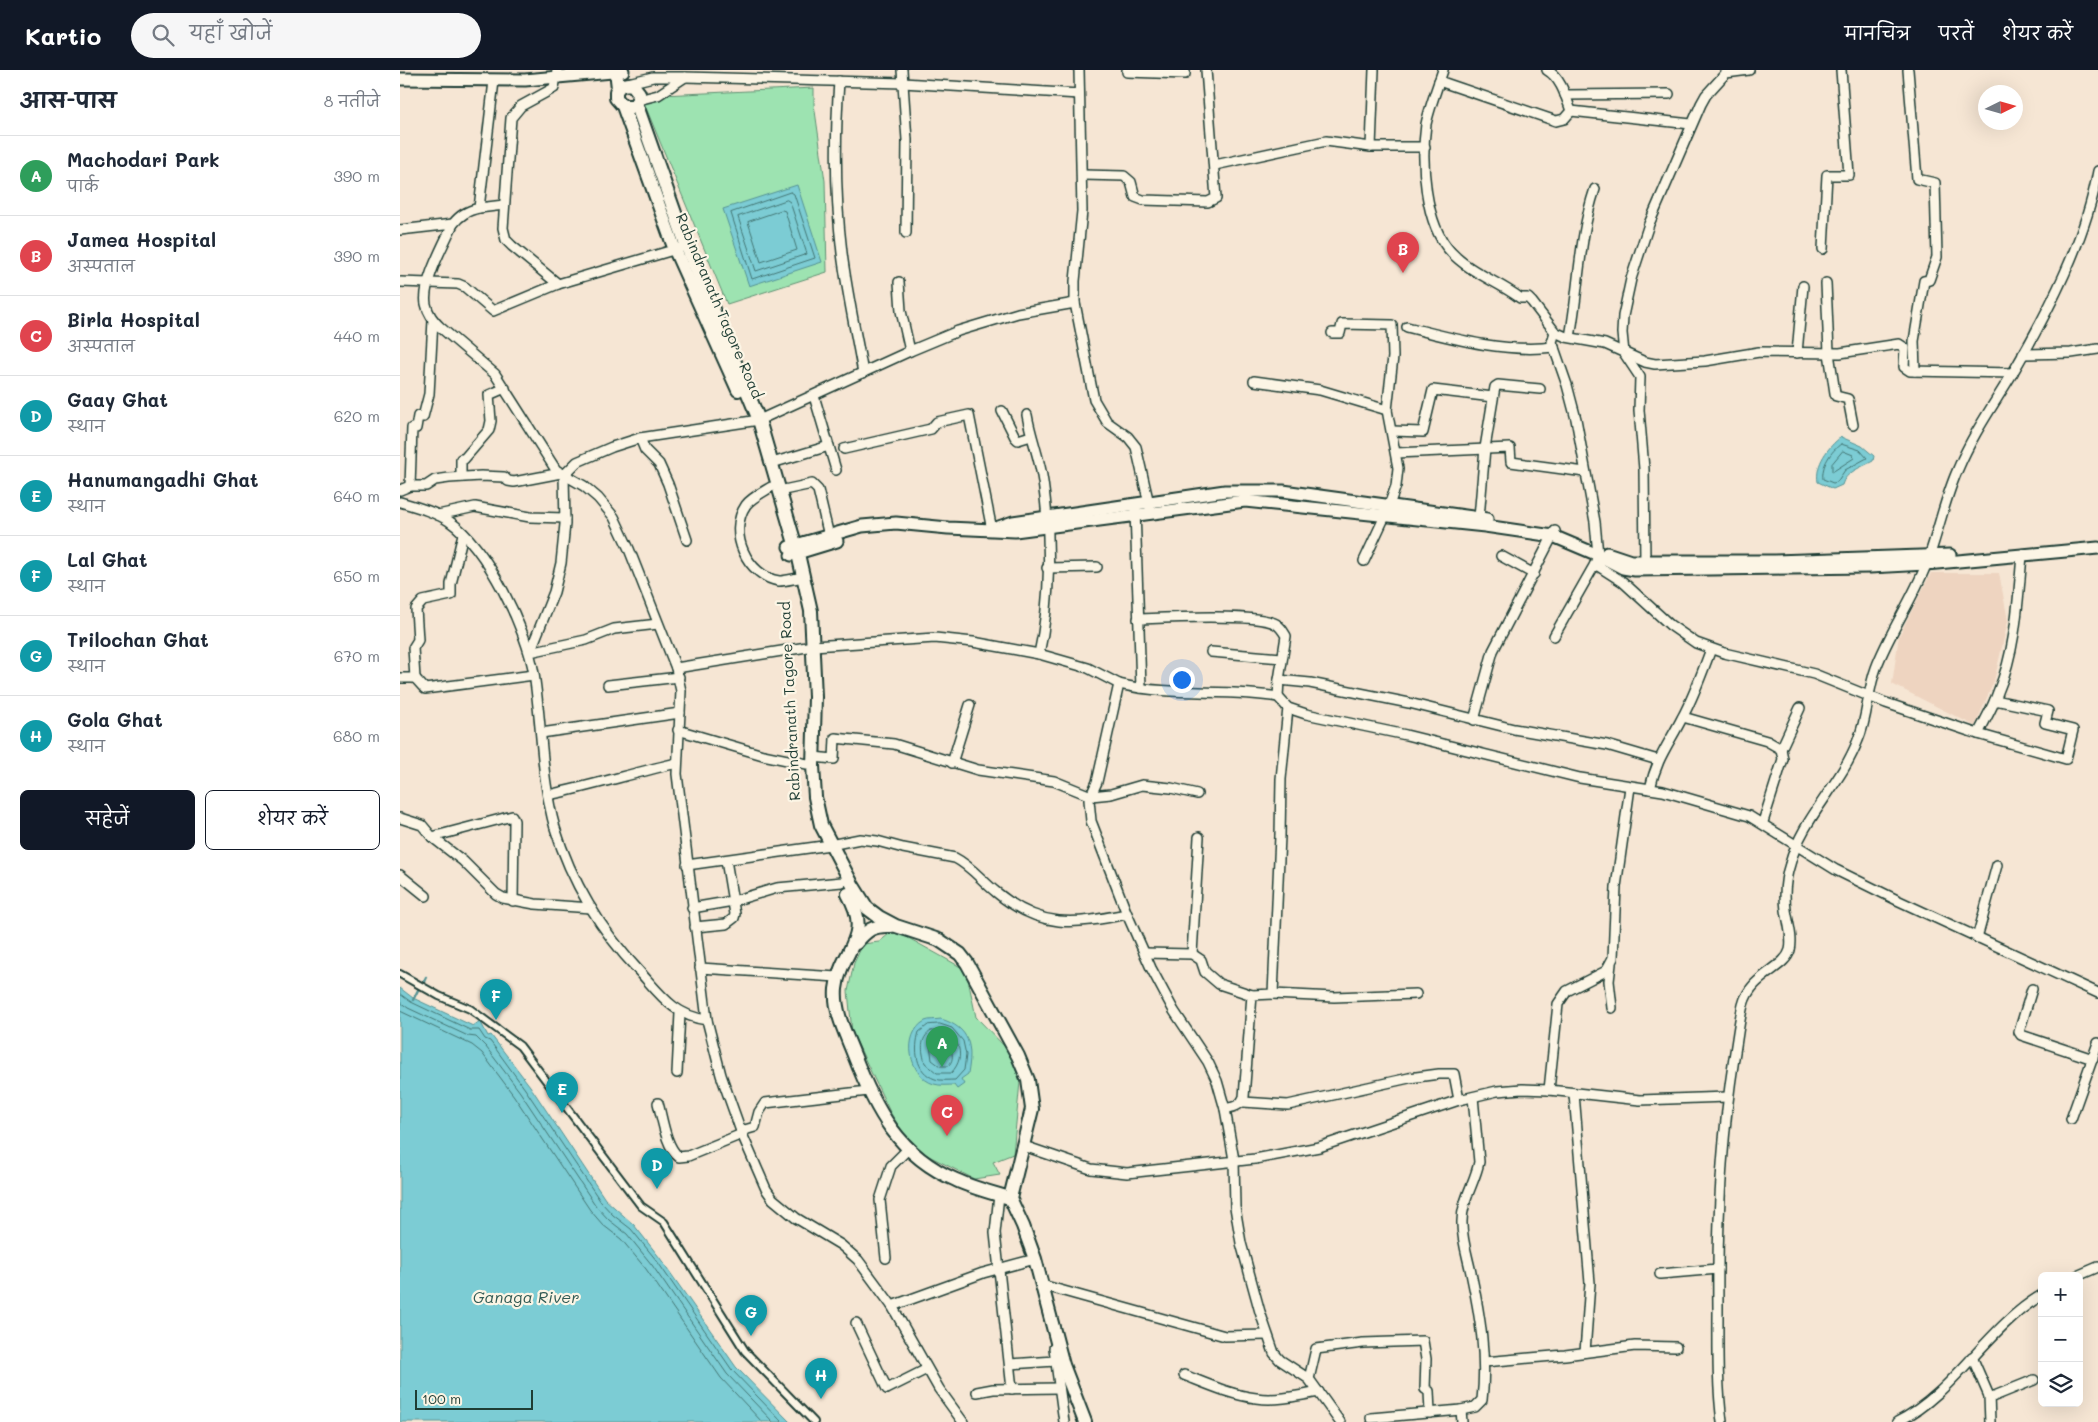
<!DOCTYPE html>
<html lang="hi">
<head>
<meta charset="utf-8">
<style>
	:root { --surface:#fff; --page:#f6f6f7; --text:#1f2937; --muted:#747a83; --line:#e0e1e3; --accent:#111827 }
	body { margin:0; font-family:Mali,"Playpen Sans Deva",sans-serif; background:var(--page); color:var(--text) }
	.controls { position:absolute; right:15px; bottom:15px; display:grid; overflow:hidden; border-radius:8px; box-shadow:0 5px 20px #0002 }
	.controls button { width:45px; height:45px; display:grid; place-items:center; padding:0; border:0; border-bottom:1px solid var(--line); background:var(--surface); color:var(--text); font:25px sans-serif }
	.compass { position:absolute; left:1578px; top:15px; width:45px; height:45px; border-radius:50%; background:var(--surface); box-shadow:0 5px 20px #0002; rotate:85deg }
	.scale { position:absolute; left:15px; bottom:12px; width:118px; box-sizing:border-box; padding-left:5px; border:2px solid #1f3d34; border-top:0; font-size:14px; line-height:18px; white-space:nowrap; color:#1f3d34; -webkit-text-stroke:4px #fcf5e5; paint-order:stroke }
	.you { position:absolute; left:781px; top:609px; width:18px; height:18px; margin:-12px; border:4px solid #fff; border-radius:50%; background:#1a73e8; box-shadow:0 0 0 8px #1a73e833 }
	.badge { display:grid; place-items:center; width:32px; height:32px; border-radius:50%; background:var(--accent); color:#fff; font-size:16px; font-weight:700 }
	.pin { position:absolute; translate:-50% -41px; filter:drop-shadow(0 1px 2px #0008) }
	.pin::after { content:''; position:absolute; top:26px; width:18px; height:15px; background:inherit; clip-path:polygon(0 0,100% 0,50% 100%) }
	.list { margin:0; padding:0; list-style:none }
	h2 { display:flex; justify-content:space-between; align-items:center; height:65px; margin:0; padding:0 20px; font-size:21px }
	h2 small { font-size:16px; font-weight:400; color:var(--muted) }
	.list li { display:grid; grid-template-columns:32px 1fr auto; gap:15px; align-items:center; box-sizing:border-box; height:80px; padding:0 20px; border-top:1px solid var(--line) }
	.list b { display:block; font-size:19px; white-space:nowrap }
	.list p { margin:0; font-size:16px; white-space:nowrap; color:var(--muted) }
	.list em { font-size:16px; font-style:normal; color:var(--muted) }
	.actions { display:flex; gap:10px; padding:15px 20px }
	.actions a { flex:1; padding:11px 0; border:1px solid var(--accent); border-radius:8px; text-align:center; font-size:18px; color:var(--accent) }
	.actions .main { background:var(--accent); color:#fff }
	.icon { flex:none; width:28px; height:28px; fill:none; stroke:currentColor; stroke-width:2; stroke-linecap:round; stroke-linejoin:round }
	.map { position:relative; flex:none; width:1698px; height:1352px; overflow:hidden }
	header { display:flex; align-items:center; gap:30px; box-sizing:border-box; height:70px; padding:0 25px; background:var(--accent); color:#fff }
	header strong { font-size:24px }
	nav { display:flex; gap:28px; margin-inline-start:auto; font-size:18px }
	.search { width:350px; height:45px; background:var(--page); display:flex; align-items:center; gap:12px; box-sizing:border-box; padding:0 18px; border-radius:28px; color:var(--muted); font-size:19px }
	main { display:flex }
	aside { flex:1; background:var(--surface) }
	.map>svg:first-child { display:block }
	.built { fill:#eed4c0 }
	.green { fill:#9de3b1; stroke:#5e9072 }
	.water { fill:#7bccd4; stroke:#569394 }
	.lines { fill:none; stroke-linecap:round; stroke-linejoin:round }
	.shore { stroke:#447674; stroke-width:1 }
	.stream { stroke:#569394; stroke-width:2.5 }
	.pedestrian-casing { stroke:#1f3d34; stroke-width:10 }
	.minor-casing { stroke:#1f3d34; stroke-width:12 }
	.tertiary-casing { stroke:#1f3d34; stroke-width:15 }
	.secondary-casing { stroke:#1f3d34; stroke-width:16 }
	.pedestrian { stroke:#fcf5e5; stroke-width:6 }
	.minor { stroke:#fcf5e5; stroke-width:9 }
	.tertiary { stroke:#fcf5e5; stroke-width:11 }
	.secondary { stroke:#fcf5e5; stroke-width:12 }
	.labels { text-anchor:middle; stroke-width:4.5; stroke-linejoin:round; paint-order:stroke }
	.street-label { font-size:15px; fill:#1f3d34; stroke:#fcf5e5 }
	.water-label { font-size:16px; font-style:italic; fill:#315a54; stroke:#fcf5e5 }
</style>
</head>
<body>
<header>
<strong>Kartio</strong>
<div class="search"><svg class="icon" aria-label="search" viewBox="0 0 24 24"><circle cx="10" cy="10" r="6"/><path d="M15 15l6 6"/></svg>यहाँ खोजें</div>
<nav><a>मानचित्र</a><a>परतें</a><a>शेयर करें</a></nav>
</header>
<main>
<aside>
<h2>आस-पास<small>8 नतीजे</small></h2>
<ul class="list">
<li><span class="badge" style="background:#2e9e5b">A</span><div><b>Machodari Park</b><p>पार्क</p></div><em>390 m</em></li>
<li><span class="badge" style="background:#e0444e">B</span><div><b>Jamea Hospital</b><p>अस्पताल</p></div><em>390 m</em></li>
<li><span class="badge" style="background:#e0444e">C</span><div><b>Birla Hospital</b><p>अस्पताल</p></div><em>440 m</em></li>
<li><span class="badge" style="background:#0f9aa8">D</span><div><b>Gaay Ghat</b><p>स्थान</p></div><em>620 m</em></li>
<li><span class="badge" style="background:#0f9aa8">E</span><div><b>Hanumangadhi Ghat</b><p>स्थान</p></div><em>640 m</em></li>
<li><span class="badge" style="background:#0f9aa8">F</span><div><b>Lal Ghat</b><p>स्थान</p></div><em>650 m</em></li>
<li><span class="badge" style="background:#0f9aa8">G</span><div><b>Trilochan Ghat</b><p>स्थान</p></div><em>670 m</em></li>
<li><span class="badge" style="background:#0f9aa8">H</span><div><b>Gola Ghat</b><p>स्थान</p></div><em>680 m</em></li>
</ul>
<div class="actions"><a class="main">सहेजें</a><a>शेयर करें</a></div>
</aside>
<div class="map">
<svg width="1698" height="1352" viewBox="0 0 1698 1352">
	<rect width="100%" height="100%" fill="#f6e6d4"/>
	<filter id="ink" filterUnits="userSpaceOnUse"><feTurbulence type="fractalNoise" baseFrequency=".02" numOctaves="2"/><feDisplacementMap in="SourceGraphic" scale="10" xChannelSelector="R" yChannelSelector="G"/><feConvolveMatrix kernelMatrix="1 2 1 2 8 2 1 2 1" color-interpolation-filters="sRGB"/></filter>
	<g filter="url(#ink)">
		<path class="built" d="M1531,503H1599L1608,551L1594,611L1575,656L1492,614L1499,566Z"/>
		<g class="green">
			<path d="M414,18V34L425,111L427,202L327,234L244,33L262,25Z"/>
			<path d="M494,860L566,900L576,947L610,982L620,1012L613,1084L593,1092L600,1105L574,1109L521,1082L505,1066L490,1042L452,962L448,921L454,893L463,874L479,872Z"/>
		</g>
		<g class="water">
			<path d="M397,115L422,192L349,216L323,139Z"/>
			<path d="M1441,367L1462,376L1474,386L1473,391C1462,397 1445,402 1442,415L1433,419L1418,412C1415,394 1428,377 1441,367Z"/>
			<path d="M0,918L13,928L73,956L80,951L88,966L91,965L130,1016L205,1129L234,1155L260,1188L336,1297L390,1352H0Z"/>
			<path d="M541,949C570,958 573,976 568,1004L561,1009L564,1014L557,1019L554,1015C548,1015 540,1016 534,1014C509,1007 501,964 525,951C529,949 536,950 541,949Z"/>
		</g>
		<g class="lines">
			<g class="shore">
				<path d="M391,122L394,124L415,188L352,209L331,143Z"/>
				<path d="M387,130L390,132L407,184L356,201L338,147Z"/>
				<path d="M382,140L385,141L397,180L361,192L348,152Z"/>
				<path d="M1441,374L1460,380L1467,388L1445,400L1437,412L1433,413L1423,409C1421,396 1431,381 1441,374Z"/>
				<path d="M1443,381L1453,385L1454,388L1432,402V394Z"/>
				<path d="M0,924L11,932L70,960H79L85,969L90,971L125,1019L201,1132L213,1145L231,1159L257,1191L332,1300L382,1352"/>
				<path d="M0,932L8,938L68,966L76,967L86,977L120,1022L196,1136L209,1150L227,1164L252,1195L327,1304L373,1352"/>
				<path d="M0,941L72,975L82,983L114,1026L190,1140L203,1155L221,1169L246,1199L321,1308L362,1352"/>
				<path d="M540,954L552,958L563,971L566,985L564,1000L555,1010C549,1010 541,1011 535,1009C515,1002 514,979 519,962L528,955Z"/>
				<path d="M531,961C557,959 569,985 551,1003H537L525,993C522,981 519,969 531,961Z"/>
				<path d="M538,968C549,972 558,987 548,996H540L532,990L530,974L533,969Z"/>
			</g>
			<path class="stream" d="M13,930L19,918L22,916L26,907"/>
			<g class="pedestrian-casing">
				<path id="pedestrian" d="M0,904L39,926L70,939L120,976L241,1136L264,1152L345,1281L414,1352"/>
			</g>
			<g class="minor-casing">
				<g id="minor">
					<path d="M157,0L154,18L121,36L111,48L103,158L106,170L112,176L158,214L280,178"/>
					<path d="M502,0L507,70L506,163"/>
					<path d="M679,0L682,141L675,211V233L694,330L707,352L728,367L736,377L750,438"/>
					<path d="M727,0V2L785,4V0"/>
					<path d="M1043,0C1037,18 1030,36 1026,54C1021,91 1024,154 1051,182C1069,202 1099,212 1120,228H1128L1132,232L1155,262L1152,272L1167,315L1176,349L1195,452L1198,485L1195,494L1223,512L1270,555L1296,573L1324,583L1414,604L1486,633L1578,664C1585,650 1593,637 1598,622C1616,580 1618,531 1622,485"/>
					<path d="M1147,0C1161,8 1166,27 1171,41"/>
					<path d="M1508,0L1517,109L1535,113L1537,187L1529,210L1524,211L1514,271L1515,301"/>
					<path d="M94,11L79,138C67,141 60,145 53,154C44,174 22,213 26,234C28,244 33,250 40,257L95,304L156,400L184,416L198,428L214,447L229,479L276,598L413,576L535,568L573,572L639,584L688,598L719,614L697,712L689,730L691,751L727,844L751,898L774,941L808,992L817,1011L825,1039L834,1090L835,1137L841,1173L860,1242L874,1283L880,1290L909,1309L940,1352"/>
					<path d="M439,11C435,68 435,126 442,183C447,223 456,263 463,303"/>
					<path d="M1039,11L1156,51L1164,49L1171,41"/>
					<path d="M228,13L253,7H285L503,13L679,24"/>
					<path d="M1165,25L1269,24"/>
					<path d="M238,30L258,25L285,7"/>
					<path d="M1171,41L1291,54"/>
					<path d="M971,77L974,0"/>
					<path d="M815,95L926,71L971,77H1025"/>
					<path d="M683,105L724,106L731,112L735,127L743,130L808,132L816,128L806,0"/>
					<path d="M79,138L104,135"/>
					<path d="M0,160L53,154"/>
					<path d="M1423,179L1427,105H1449L1441,0"/>
					<path d="M0,212L58,214L65,217L93,241L158,214"/>
					<path d="M499,212L501,241L510,281"/>
					<path d="M1426,213L1429,283L1435,323L1436,326L1448,329L1453,355"/>
					<path d="M33,250L29,324L23,347L18,346L16,358H12L10,416H26L35,410L49,408L81,406L104,407L108,411L114,412L161,403"/>
					<path d="M1007,257C1054,269 1105,283 1154,277"/>
					<path d="M1155,262L1166,267L1205,274L1245,292L1255,294L1305,291L1359,282L1440,283L1499,274L1505,278L1504,297L1510,301L1613,303"/>
					<path d="M932,263H940L942,254L992,255L993,287L987,340L998,398L996,416L985,446L964,491"/>
					<path d="M1170,267C1179,218 1179,166 1195,119"/>
					<path d="M1397,283L1403,216"/>
					<path d="M1623,284L1671,283L1698,279"/>
					<path d="M854,311L920,320L987,340"/>
					<path d="M414,326L436,400"/>
					<path d="M602,341L615,367L618,370L631,366"/>
					<path d="M627,345C631,368 640,389 643,412C651,467 651,530 639,584"/>
					<path d="M992,361L1023,362L1033,320L1093,327"/>
					<path d="M240,368L245,380L259,394L268,414L287,470"/>
					<path d="M444,379L531,359L537,352L569,345L592,460"/>
					<path d="M996,383L1110,378L1111,392L1185,402"/>
					<path d="M372,393L429,376"/>
					<path d="M61,407V389H64L89,360L91,351L89,325L105,318"/>
					<path d="M371,417C363,422 351,428 346,435C327,462 347,506 379,511C385,511 392,509 398,508"/>
					<path d="M0,420L10,416"/>
					<path d="M379,421L412,414L418,420L429,466"/>
					<path d="M0,432C17,437 35,442 49,451C87,477 127,560 134,604C142,655 141,709 155,758C171,811 201,861 239,901C260,924 274,946 307,950"/>
					<path d="M735,440L741,618"/>
					<path d="M38,445L75,437L130,447L165,448"/>
					<path d="M1079,448L1085,378L1095,317L1098,315L1140,319"/>
					<path d="M1101,486L1134,504"/>
					<path d="M1245,491L1244,399L1239,340L1240,307L1224,283L1222,263L1223,246L1231,209L1249,154L1301,34L1306,25L1326,3L1349,0"/>
					<path d="M647,498L697,497"/>
					<path d="M738,549C764,548 857,543 876,554C881,557 883,561 886,566L879,610"/>
					<path d="M1154,566L1195,494"/>
					<path d="M130,582L154,522L161,493L165,454L164,405L177,392L212,377L240,368L359,350L510,281L558,261L618,243L675,233"/>
					<path d="M130,582L186,570L214,559L258,554"/>
					<path d="M811,582L882,588"/>
					<path d="M276,598L281,621L277,704L307,950L321,1005L342,1064L366,1119L373,1129L396,1148L441,1175L458,1190L492,1236L539,1319L563,1352"/>
					<path d="M0,608H15L13,578L18,570L16,539L23,531L51,525V514L63,464"/>
					<path d="M15,608L25,619L134,605"/>
					<path d="M719,614C771,627 826,618 878,627L888,638L906,644L1006,665L1180,708L1263,721L1349,746L1436,800L1497,830L1698,923"/>
					<path d="M208,615L279,607"/>
					<path d="M878,627L879,610L910,613L1009,633L1114,659L1207,675L1258,690"/>
					<path d="M1283,647L1367,671L1381,679L1383,689L1363,752"/>
					<path d="M1074,650L1093,581L1155,461"/>
					<path d="M278,660L363,685L407,694"/>
					<path d="M141,663L280,643"/>
					<path d="M1578,664L1666,689L1673,660L1645,653L1648,641L1595,630"/>
					<path d="M1381,679L1400,638"/>
					<path d="M413,687L434,689L435,668L494,674L578,700L654,711L691,726L711,724L742,715L771,718L797,724"/>
					<path d="M552,693L570,635"/>
					<path d="M1250,719C1256,689 1269,674 1282,648C1294,626 1302,603 1311,579"/>
					<path d="M148,725C192,716 233,703 277,693"/>
					<path d="M0,748L22,755L32,767L63,791L96,824L103,828L135,834L191,838"/>
					<path d="M32,767L112,746L114,751L113,831"/>
					<path d="M287,795L430,775L460,769L477,771L503,778L555,788C571,796 582,811 596,822C642,860 674,854 727,844"/>
					<path d="M0,805L26,826"/>
					<path d="M292,838L333,831L377,818L442,812"/>
					<path d="M295,857L326,854L334,848L335,844L326,790"/>
					<path d="M1577,868L1597,795"/>
					<path d="M744,883L792,884L801,890L805,902L819,914L852,925"/>
					<path d="M792,884L799,767"/>
					<path d="M1211,894L1209,911L1212,938"/>
					<path d="M300,898L437,907"/>
					<path d="M1632,919L1619,962L1621,965L1693,989"/>
					<path d="M873,924L934,927L1016,924"/>
					<path d="M277,1003L280,943"/>
					<path d="M1149,1020L1158,934L1167,921L1206,901L1213,888L1216,817L1230,717"/>
					<path d="M1174,1024L1190,1213L1185,1282"/>
					<path d="M843,1032L888,1035L1009,1008L1039,1004H1054L1059,1030"/>
					<path d="M258,1033C262,1047 266,1078 279,1087L288,1086L342,1064"/>
					<path d="M825,1039C833,1037 841,1036 844,1027L852,925L873,924L880,766L881,709L888,638"/>
					<path d="M1671,1049L1698,973"/>
					<path d="M341,1061L355,1057L359,1042L365,1033L468,1021"/>
					<path d="M624,1076L691,1099L727,1103L855,1089L919,1077L1059,1030L1097,1021L1122,1019L1149,1020L1240,1030L1328,1027"/>
					<path d="M599,1125L595,1163L612,1319"/>
					<path d="M486,1188L480,1130L491,1096L508,1079"/>
					<path d="M1260,1204L1318,1199"/>
					<path d="M1677,1206L1698,1197"/>
					<path d="M642,1215L825,1266L867,1265"/>
					<path d="M492,1236L583,1203L635,1189"/>
					<path d="M456,1253L487,1319L527,1299"/>
					<path d="M654,1278L664,1352"/>
					<path d="M1572,1287L1589,1326L1592,1327L1634,1310"/>
					<path d="M1084,1292L1165,1285L1235,1276L1276,1277"/>
					<path d="M610,1294L655,1291"/>
					<path d="M784,1305C807,1314 831,1325 856,1328C876,1331 898,1326 919,1322"/>
					<path d="M909,1309L916,1279L963,1273L1023,1271L1026,1289L1025,1319L1029,1321L1030,1343"/>
					<path d="M577,1322L593,1319L659,1318"/>
					<path d="M1589,1326L1590,1352"/>
					<path d="M971,1348L1061,1340"/>
					<path d="M1062,1352L1061,1340L1075,1337L1082,1330C1087,1287 1080,1245 1071,1203C1068,1188 1062,1170 1062,1154C1061,1131 1075,1113 1079,1092L1073,1027"/>
					<path d="M1322,1352C1317,1314 1318,1275 1318,1237C1317,1154 1321,1071 1334,988C1337,971 1339,952 1343,935C1351,904 1385,899 1390,880C1393,868 1388,853 1386,840C1384,824 1385,809 1390,794C1402,748 1441,715 1458,670C1468,647 1467,622 1476,598C1489,563 1512,531 1526,495C1538,464 1544,430 1558,399C1573,363 1595,333 1615,299C1649,240 1686,169 1698,101"/>
					<path d="M1497,1352C1555,1323 1586,1258 1642,1225"/>
				</g>
			</g>
			<g class="tertiary-casing">
				<g id="tertiary">
					<path d="M0,9L125,10L223,1"/>
					<path d="M596,458L613,452L825,421H883L1087,449"/>
					<path d="M389,477L462,456L496,453L548,458L615,461L845,431L1085,456L1153,466L1198,485L1223,498L1235,500L1470,497L1526,494L1698,478"/>
					<path d="M1207,483L1231,491H1375L1550,485"/>
					<path d="M391,485L437,471"/>
				</g>
			</g>
			<g class="secondary-casing">
				<g id="secondary">
					<path d="M216,0L218,18"/>
					<path d="M236,33L287,177L359,350L398,484L411,541L415,627L413,696L415,727L421,755L452,814L467,838L479,847L496,856L539,870L560,884L567,893L618,986L628,1010L632,1039L610,1128L623,1156L635,1189L663,1295L685,1352"/>
					<path d="M223,36H234L238,30L239,23L232,14L221,15L216,21V28L223,36L275,180L338,320"/>
					<path d="M448,824C474,869 440,879 436,919C434,942 446,964 454,985C475,1039 499,1086 556,1110C573,1118 592,1123 610,1128"/>
					<path d="M456,873C467,860 473,855 491,856"/>
				</g>
			</g>
			<use href="#pedestrian" class="pedestrian"/>
			<use href="#minor" class="minor"/>
			<use href="#tertiary" class="tertiary"/>
			<use href="#secondary" class="secondary"/>
		</g>
	</g>
	<g class="labels">
		<g class="street-label">
			<text transform="translate(319 236) rotate(67)" y="5">Rabindranath Tagore Road</text>
			<text transform="translate(390 631) rotate(-93)" y="5">Rabindranath Tagore Road</text>
		</g>
		<g class="water-label">
			<text x="126" y="1233">Ganaga River</text>
		</g>
	</g>
</svg>
<div class="controls">
<button>+</button>
<button>−</button>
<button><svg class="icon" aria-label="layers" viewBox="0 0 24 24"><path d="M12 4l9 5-9 5-9-5zM3 14l9 5 9-5"/></svg></button>
</div>
<svg class="compass" viewBox="-18 -18 36 36"><path d="M0-13l5 13h-10z" fill="#e53935"/><path d="M0 13l5-13h-10z" fill="#747a83"/></svg>
<div class="scale">100 m</div>
<div class="you"></div>
<div class="pin badge" style="left:542px;top:997px;background:#2e9e5b">A</div>
<div class="pin badge" style="left:1003px;top:203px;background:#e0444e">B</div>
<div class="pin badge" style="left:547px;top:1066px;background:#e0444e">C</div>
<div class="pin badge" style="left:257px;top:1119px;background:#0f9aa8">D</div>
<div class="pin badge" style="left:162px;top:1043px;background:#0f9aa8">E</div>
<div class="pin badge" style="left:96px;top:950px;background:#0f9aa8">F</div>
<div class="pin badge" style="left:351px;top:1266px;background:#0f9aa8">G</div>
<div class="pin badge" style="left:421px;top:1329px;background:#0f9aa8">H</div>
</div>
</main>
</body>
</html>
